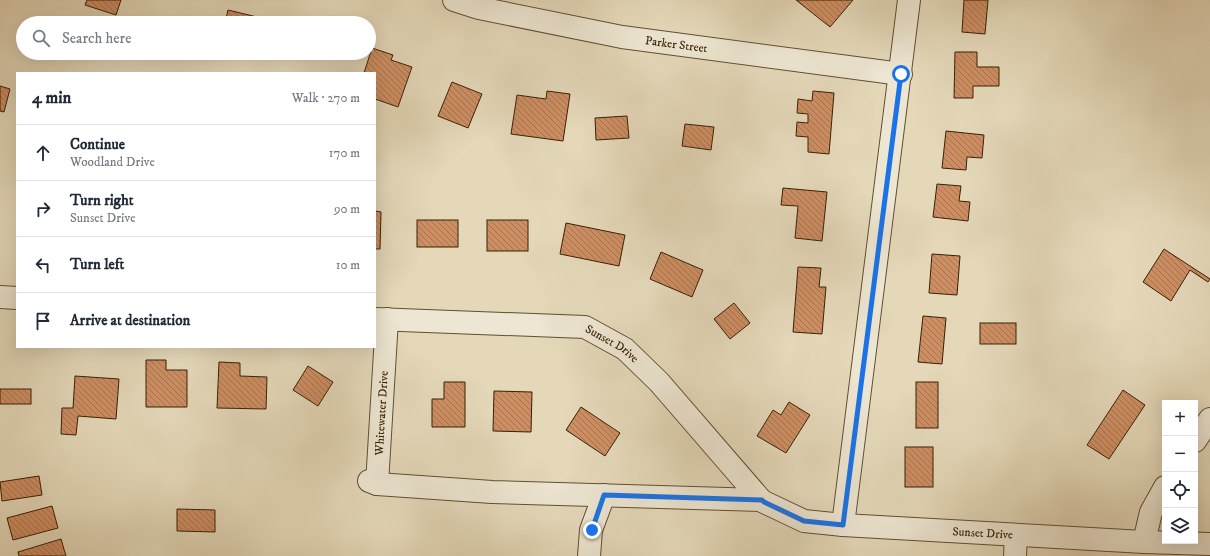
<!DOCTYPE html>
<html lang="en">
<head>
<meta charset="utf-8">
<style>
	:root { --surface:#fff; --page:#f6f6f7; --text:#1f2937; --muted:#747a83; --line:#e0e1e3 }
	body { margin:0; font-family:"IM FELL DW Pica",serif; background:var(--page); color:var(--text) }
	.controls { position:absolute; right:12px; bottom:12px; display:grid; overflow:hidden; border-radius:0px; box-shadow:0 4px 16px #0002 }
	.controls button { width:36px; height:36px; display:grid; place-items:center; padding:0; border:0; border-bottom:1px solid var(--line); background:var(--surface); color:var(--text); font:20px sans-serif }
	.stop { position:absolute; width:12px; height:12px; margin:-9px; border:3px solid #1a73e8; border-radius:50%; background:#fff }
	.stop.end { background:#1a73e8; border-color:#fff; box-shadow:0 1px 4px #0008 }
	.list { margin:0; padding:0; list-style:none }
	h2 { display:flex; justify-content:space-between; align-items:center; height:52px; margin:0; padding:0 16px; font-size:17px }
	h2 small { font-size:13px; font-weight:400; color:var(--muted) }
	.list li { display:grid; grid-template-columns:26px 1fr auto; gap:12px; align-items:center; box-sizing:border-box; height:56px; padding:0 16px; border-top:1px solid var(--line) }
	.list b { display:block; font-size:15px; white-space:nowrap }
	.list p { margin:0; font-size:13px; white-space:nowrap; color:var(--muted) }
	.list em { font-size:13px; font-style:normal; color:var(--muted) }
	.icon { flex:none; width:22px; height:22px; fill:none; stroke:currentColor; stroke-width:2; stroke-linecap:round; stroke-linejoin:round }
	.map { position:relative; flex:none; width:1210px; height:556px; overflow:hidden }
	.search { position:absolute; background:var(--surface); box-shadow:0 4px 16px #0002; left:16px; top:16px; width:360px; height:44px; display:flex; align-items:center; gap:10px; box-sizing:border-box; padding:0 14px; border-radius:22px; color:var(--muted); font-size:15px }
	.panel { position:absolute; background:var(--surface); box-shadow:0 4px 16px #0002; left:16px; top:72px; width:360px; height:276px; border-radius:0px }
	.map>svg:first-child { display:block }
	.building { fill:url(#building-back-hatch); stroke:#382004 }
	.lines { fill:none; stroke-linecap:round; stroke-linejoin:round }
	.minor-casing { stroke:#634e31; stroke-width:24 }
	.minor { stroke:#ede6d2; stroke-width:22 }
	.route { stroke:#1a73e8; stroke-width:5 }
	.labels { text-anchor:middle; stroke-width:3; stroke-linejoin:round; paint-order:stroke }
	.street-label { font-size:12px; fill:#382004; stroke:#ede6d2 }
</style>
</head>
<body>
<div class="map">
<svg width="1210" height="556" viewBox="0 0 1210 556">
	<defs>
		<pattern id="building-back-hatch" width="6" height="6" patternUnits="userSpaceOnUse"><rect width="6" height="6" fill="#cd8e63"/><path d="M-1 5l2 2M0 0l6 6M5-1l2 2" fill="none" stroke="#a7744f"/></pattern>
	</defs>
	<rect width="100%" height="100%" fill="#e4d8b9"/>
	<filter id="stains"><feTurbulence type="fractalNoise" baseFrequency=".005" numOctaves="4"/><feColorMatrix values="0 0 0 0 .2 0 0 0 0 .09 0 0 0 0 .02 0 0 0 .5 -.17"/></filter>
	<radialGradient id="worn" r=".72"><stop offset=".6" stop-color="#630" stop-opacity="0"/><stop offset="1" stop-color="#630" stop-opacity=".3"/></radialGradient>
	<g class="building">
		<path d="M87,0H121L116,15L85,5Z"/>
		<path d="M796,0H853L830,27Z"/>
		<path d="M964,0H988L985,34L962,32Z"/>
		<path d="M228,10L261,18L260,23H225Z"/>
		<path d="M372,48L393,55L391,60L412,67L398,107L375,99V73H364Z"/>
		<path d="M955,52H977V67H999V86H973V98H954Z"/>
		<path d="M452,82L482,94L468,128L438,116Z"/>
		<path d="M0,86L10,89L4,112L0,111Z"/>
		<path d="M547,91L570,94L563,141L511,134L517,95L546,99Z"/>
		<path d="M813,91L834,93L829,154L808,152V137L796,136L797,122L808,123V114L797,113L798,99L812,101Z"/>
		<path d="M627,116L629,138L596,140L595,118Z"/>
		<path d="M685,124L714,127L711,150L682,146Z"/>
		<path d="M946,131L984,135L982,158L967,157L966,170L942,168Z"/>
		<path d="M937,184L961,186L959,201L970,202L968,221L933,217Z"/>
		<path d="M783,188L827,192L822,241L795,238L798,206L781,205Z"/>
		<path d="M375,211L381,212L380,249H375Z"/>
		<rect x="417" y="220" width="41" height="27"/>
		<rect x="487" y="220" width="41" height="31"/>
		<path d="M566,223L625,235L619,266L560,254Z"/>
		<path d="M1164,249L1210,279L1208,282L1190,270L1171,301L1143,282Z"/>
		<path d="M661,252L703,270L692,297L650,279Z"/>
		<path d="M932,254L960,256L957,295L929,293Z"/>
		<path d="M798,267L821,268L819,287H826L822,334L793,332Z"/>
		<path d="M734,303L750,323L730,339L714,319Z"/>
		<path d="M923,316L946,318L942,364L918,362Z"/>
		<rect x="980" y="323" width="36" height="21"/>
		<path d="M146,360H166V370H187V407H146Z"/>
		<path d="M219,362L240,363V376L267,377L266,409L217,408Z"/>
		<path d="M308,366L333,382L318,406L293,390Z"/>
		<path d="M75,376L119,379L116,419L78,416L76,435L61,434L62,408H73Z"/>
		<path d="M444,382H465V427H432V399H444Z"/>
		<rect x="916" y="382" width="22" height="46"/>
		<rect x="0" y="389" width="31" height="15"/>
		<path d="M1123,390L1145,405L1109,459L1087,445Z"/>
		<path d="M494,391L532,392L531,432L493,431Z"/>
		<path d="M789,402L810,415L786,453L757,436L773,410L781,415Z"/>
		<path d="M581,407L620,433L605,456L566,430Z"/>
		<rect x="905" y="447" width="28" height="40"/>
		<path d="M39,476L42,495L2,501L0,482Z"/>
		<path d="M52,506L58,528L13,540L7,518Z"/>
		<path d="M177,509L215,510V532L177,531Z"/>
		<path d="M61,539L66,556H19L18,552Z"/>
	</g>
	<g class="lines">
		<g class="minor-casing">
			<g id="minor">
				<path id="s1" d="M454,0L479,8L622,37L901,74"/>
				<path d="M0,297L17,298"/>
				<path id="s2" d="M375,319L585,327L625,349L659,382L761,500"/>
				<path d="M1195,441L1210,419"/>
				<path id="s3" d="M369,481L377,484L492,492L761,500L764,502L804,521L843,525L1144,542L1210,544"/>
				<path id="s4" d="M377,484L387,319"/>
				<path d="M843,525L909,0"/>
				<path d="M1144,542L1151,512L1165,487"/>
				<path d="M589,556L591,530L604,495"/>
				<path d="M1015,556L1016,535"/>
			</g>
		</g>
		<use href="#minor" class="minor"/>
	</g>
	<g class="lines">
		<path class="route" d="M592,530L604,495L762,500L764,502L804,521L843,525L901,74"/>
	</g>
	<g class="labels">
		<g class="street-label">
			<text dy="4" stroke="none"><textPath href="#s1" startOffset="227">Parker Street</textPath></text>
			<text dy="4" stroke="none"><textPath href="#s2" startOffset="242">Sunset Drive</textPath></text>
			<text dy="4" stroke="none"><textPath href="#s4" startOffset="71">Whitewater Drive</textPath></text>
			<text dy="4" stroke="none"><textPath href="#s3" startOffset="620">Sunset Drive</textPath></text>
		</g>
	</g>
	<rect width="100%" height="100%" filter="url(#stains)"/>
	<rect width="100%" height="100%" fill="url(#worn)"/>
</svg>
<div class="controls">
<button>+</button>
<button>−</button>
<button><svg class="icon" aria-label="locate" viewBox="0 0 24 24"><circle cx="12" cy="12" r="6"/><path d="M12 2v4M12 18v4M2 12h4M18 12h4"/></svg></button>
<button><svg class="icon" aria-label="layers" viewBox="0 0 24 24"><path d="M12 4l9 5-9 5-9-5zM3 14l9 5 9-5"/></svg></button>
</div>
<div class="stop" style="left:901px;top:74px"></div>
<div class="stop end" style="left:592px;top:530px"></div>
<div class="search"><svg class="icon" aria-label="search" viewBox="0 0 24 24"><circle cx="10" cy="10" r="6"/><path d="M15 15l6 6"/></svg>Search here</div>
<section class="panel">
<h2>4 min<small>Walk · 270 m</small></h2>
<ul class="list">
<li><svg class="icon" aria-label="ahead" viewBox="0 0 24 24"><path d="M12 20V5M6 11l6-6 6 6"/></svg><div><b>Continue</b><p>Woodland Drive</p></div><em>170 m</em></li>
<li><svg class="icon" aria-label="right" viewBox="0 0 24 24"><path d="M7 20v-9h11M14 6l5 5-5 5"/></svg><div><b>Turn right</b><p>Sunset Drive</p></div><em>90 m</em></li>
<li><svg class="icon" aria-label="left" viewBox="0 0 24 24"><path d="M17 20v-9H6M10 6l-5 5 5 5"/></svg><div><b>Turn left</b></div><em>10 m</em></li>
<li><svg class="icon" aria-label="arrive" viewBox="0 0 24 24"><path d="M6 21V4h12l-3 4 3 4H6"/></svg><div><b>Arrive at destination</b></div></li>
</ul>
</section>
</div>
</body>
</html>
